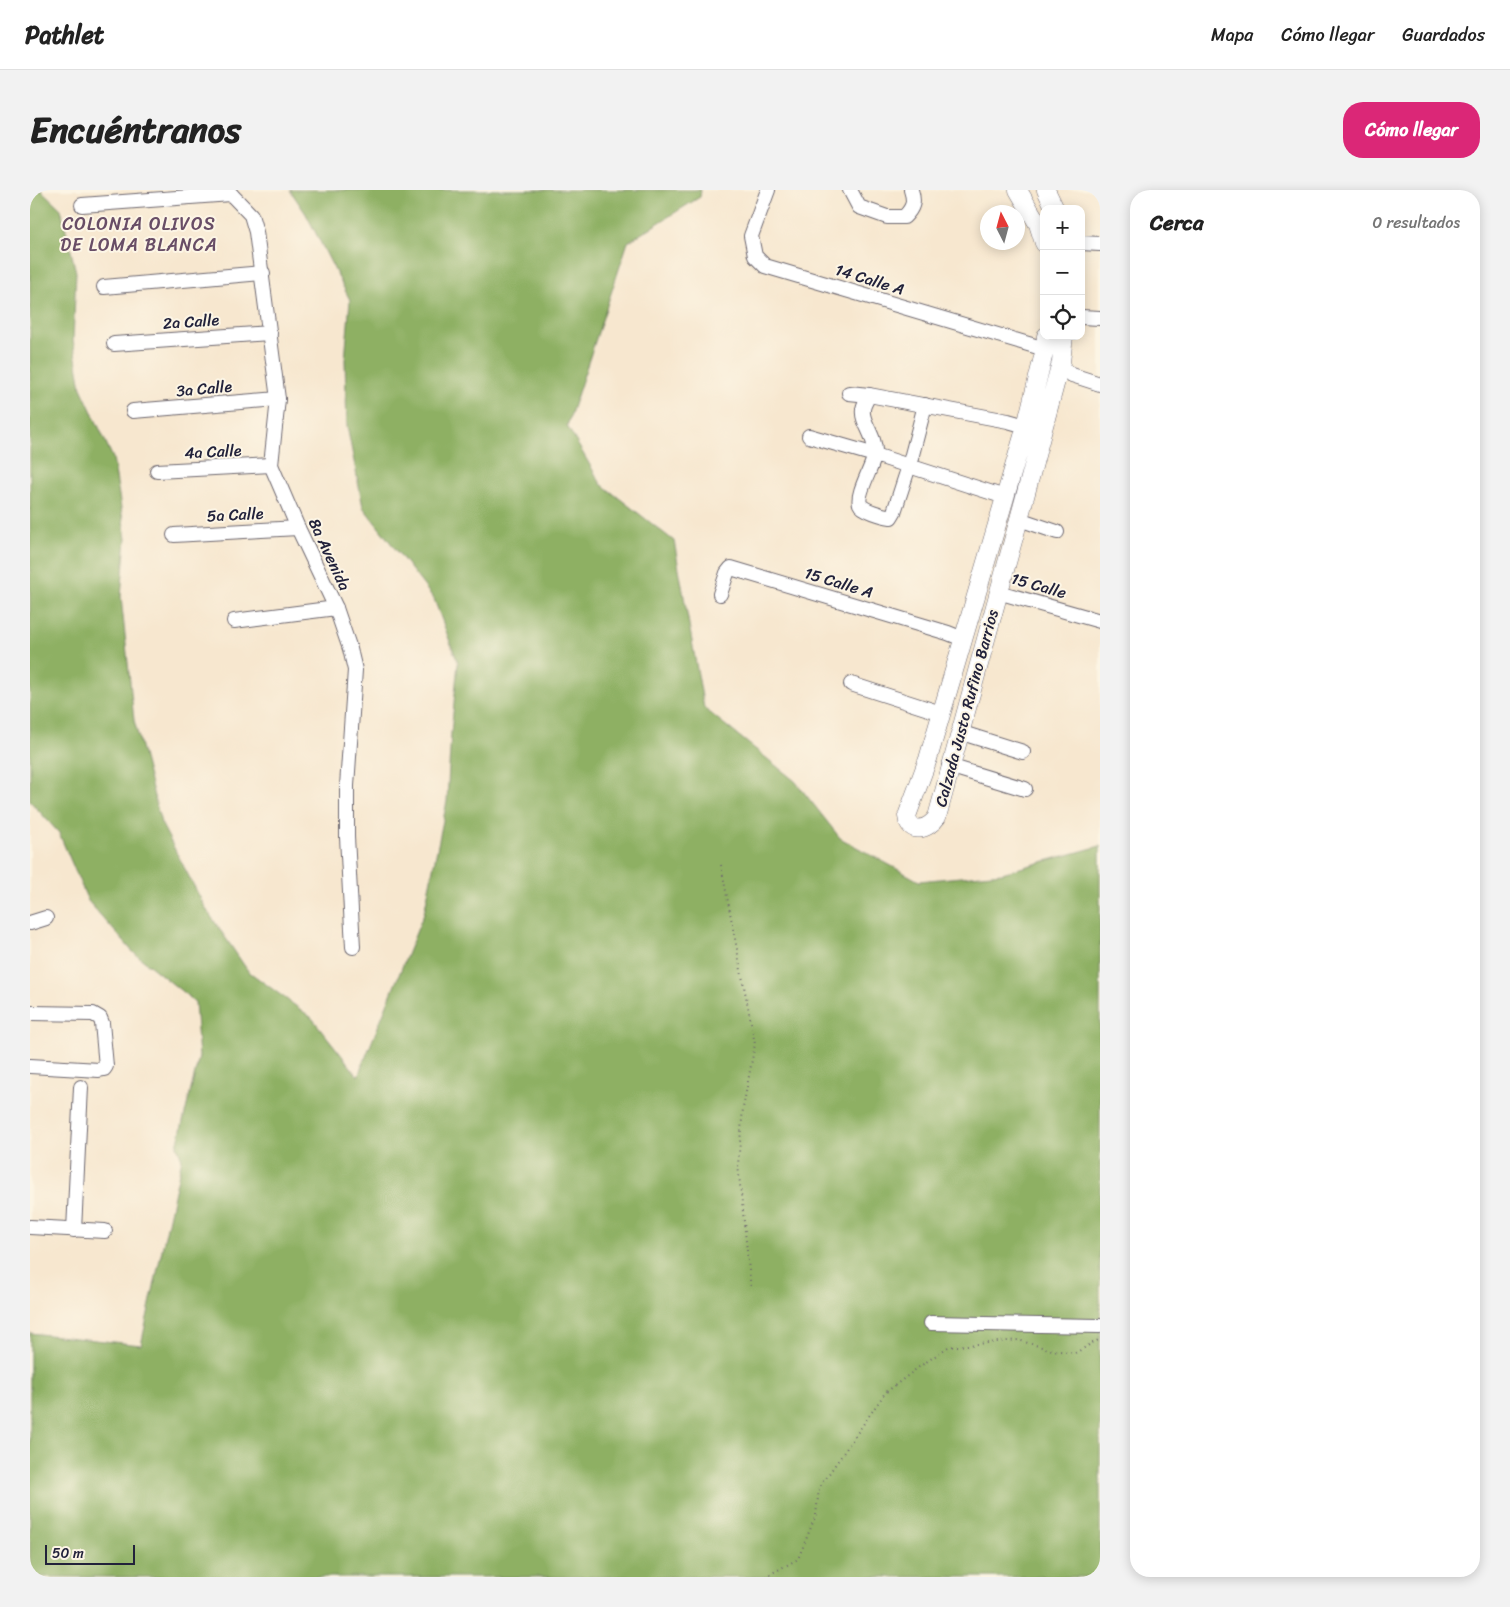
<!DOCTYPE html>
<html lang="es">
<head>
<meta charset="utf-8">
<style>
	:root { --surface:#fff; --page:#f2f2f2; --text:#222; --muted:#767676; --line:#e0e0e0; --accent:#db2777 }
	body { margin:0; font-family:Sriracha,sans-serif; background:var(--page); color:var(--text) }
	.controls { position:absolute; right:15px; top:15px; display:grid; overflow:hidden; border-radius:10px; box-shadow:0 2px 12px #0003 }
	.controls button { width:45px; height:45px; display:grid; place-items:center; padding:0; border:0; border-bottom:1px solid var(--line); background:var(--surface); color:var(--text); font:25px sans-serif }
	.compass { position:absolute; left:950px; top:15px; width:45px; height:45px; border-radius:50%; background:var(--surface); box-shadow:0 2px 12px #0003; rotate:354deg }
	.scale { position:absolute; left:15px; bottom:12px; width:90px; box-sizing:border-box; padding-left:5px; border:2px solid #22223b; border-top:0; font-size:14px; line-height:18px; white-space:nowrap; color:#22223b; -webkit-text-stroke:4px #fcf5e5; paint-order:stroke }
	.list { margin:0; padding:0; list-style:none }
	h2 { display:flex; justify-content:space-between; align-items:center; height:65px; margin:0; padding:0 20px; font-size:21px }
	h2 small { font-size:16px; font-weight:400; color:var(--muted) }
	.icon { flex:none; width:28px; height:28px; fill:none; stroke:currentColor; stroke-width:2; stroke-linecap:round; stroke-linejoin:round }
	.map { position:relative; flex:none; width:1070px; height:1387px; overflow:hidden; border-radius:20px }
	header { display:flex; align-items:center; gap:30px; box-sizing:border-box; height:70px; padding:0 25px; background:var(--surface); border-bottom:1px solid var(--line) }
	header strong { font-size:24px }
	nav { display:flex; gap:28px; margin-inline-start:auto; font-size:18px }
	.intro { display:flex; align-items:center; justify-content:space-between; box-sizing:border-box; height:120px; padding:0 30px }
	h1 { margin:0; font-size:35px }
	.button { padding:12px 22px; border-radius:20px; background:var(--accent); color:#fff; font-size:18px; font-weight:700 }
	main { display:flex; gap:30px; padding:0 30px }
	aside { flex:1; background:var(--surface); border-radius:20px; box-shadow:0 2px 12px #0003 }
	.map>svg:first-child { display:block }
	.forest { fill:#8eb063; stroke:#58694f }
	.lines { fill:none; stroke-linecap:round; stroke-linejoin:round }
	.minor-casing { stroke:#6d676f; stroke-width:16 }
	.tertiary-casing { stroke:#6d676f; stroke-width:19 }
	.path { stroke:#6d676f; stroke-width:2; stroke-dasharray:1 4; stroke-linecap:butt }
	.minor { stroke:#fff; stroke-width:14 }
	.tertiary { stroke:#fff; stroke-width:18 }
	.labels { text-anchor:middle; stroke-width:4; stroke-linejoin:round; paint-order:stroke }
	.street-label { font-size:16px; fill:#22223b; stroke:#fcf5e5 }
	.neighbourhood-label { font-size:18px; letter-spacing:1px; fill:#684d66; stroke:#fcf5e5 }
</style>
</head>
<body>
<header>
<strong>Pathlet</strong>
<nav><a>Mapa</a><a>Cómo llegar</a><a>Guardados</a></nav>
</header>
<div class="intro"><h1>Encuéntranos</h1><a class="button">Cómo llegar</a></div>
<main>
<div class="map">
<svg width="1070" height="1387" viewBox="0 0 1070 1387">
	<rect width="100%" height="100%" fill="#fcf5e5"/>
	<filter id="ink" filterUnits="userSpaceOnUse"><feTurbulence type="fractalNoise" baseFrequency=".02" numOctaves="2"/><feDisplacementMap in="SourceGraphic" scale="10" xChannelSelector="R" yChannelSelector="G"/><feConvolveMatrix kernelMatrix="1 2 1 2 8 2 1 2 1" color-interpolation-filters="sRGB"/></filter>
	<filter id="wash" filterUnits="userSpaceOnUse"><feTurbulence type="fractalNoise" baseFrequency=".0096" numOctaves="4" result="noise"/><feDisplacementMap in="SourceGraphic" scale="20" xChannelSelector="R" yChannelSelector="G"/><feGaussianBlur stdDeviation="1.12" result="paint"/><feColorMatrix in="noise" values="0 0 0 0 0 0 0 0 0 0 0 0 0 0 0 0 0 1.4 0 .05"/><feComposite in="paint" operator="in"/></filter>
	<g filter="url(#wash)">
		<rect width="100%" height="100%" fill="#f7e7cf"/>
		<path class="forest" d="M0,0H11L31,19L46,82L43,150L51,198L83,268L96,349L91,407L104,530L131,633L176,719L218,781L282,828L328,886L394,723L417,611L421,543L428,473L404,409L333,317L317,236L315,170L320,110L276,24L260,0H671L670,7L598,52L537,236L571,294L644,351L674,518L765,591L810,648L889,691L972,683L1070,656V1387H0V1143L111,1155L152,969L147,956L169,867L165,812L103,762L58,711L29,643L0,611Z"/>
	</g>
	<g filter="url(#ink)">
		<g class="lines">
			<g class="minor-casing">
				<g id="minor">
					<path d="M197,0L221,25L226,42L248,209L241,275L268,338L306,418L320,459L325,480L317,596V647L323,757"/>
					<path d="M738,0L721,46L725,66L735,76L1015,159"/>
					<path d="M820,0L829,17L857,27H874C883,18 885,12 881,0"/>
					<path d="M52,15L201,4"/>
					<path d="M1051,53L1070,54"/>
					<path d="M74,97L233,83"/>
					<path d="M1051,127L1070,128"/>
					<path d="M84,154L240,143"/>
					<path d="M1029,177L1042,185L1070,194"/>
					<path d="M819,203L839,205L978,231L996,236"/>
					<path d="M839,205C837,210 833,215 833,220C831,232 846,246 845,263C844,275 826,303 830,314C832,320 854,326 861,327L864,322L879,276L895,215"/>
					<path d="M103,221L248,209"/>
					<path d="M779,246L845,265L975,307"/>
					<path d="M127,281L241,275"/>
					<path d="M989,329L1027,342"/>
					<path d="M144,345L268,338"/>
					<path d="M968,402L1070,431"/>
					<path d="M690,404L697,383L701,378L918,443L933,449"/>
					<path d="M204,431L306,418"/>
					<path d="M821,494L911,523"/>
					<path d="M929,542L993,562"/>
					<path d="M919,576L995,599"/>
					<path d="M0,733L16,728"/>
					<path d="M0,823L63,824L70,828L72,833L76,876L74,879L69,880L0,876"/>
					<path d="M0,1037L75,1041"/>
					<path d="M44,1040L51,897"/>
					<path d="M901,1133L1070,1136"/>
				</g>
			</g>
			<g class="tertiary-casing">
				<g id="tertiary">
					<path d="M988,0L1008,34L1014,53"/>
					<path d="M1016,0L1025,19"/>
					<path d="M1016,146L1015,159L996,236L898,569L877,626C879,645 898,640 907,627L989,329L1031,172L1034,146"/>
				</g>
			</g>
			<g class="path">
				<path d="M691,675L725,854L713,918L708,975L721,1099"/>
				<path d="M735,1387L768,1369L786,1325L789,1298L855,1203L889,1177L918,1157L988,1150L1022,1160L1045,1163L1070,1149"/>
			</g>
			<use href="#minor" class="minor"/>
			<use href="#tertiary" class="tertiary"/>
		</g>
	</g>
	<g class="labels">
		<g class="street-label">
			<text transform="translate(840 89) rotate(17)" y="6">14 Calle A</text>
			<text transform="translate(161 131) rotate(-4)" y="6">2a Calle</text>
			<text transform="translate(174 198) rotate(-5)" y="6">3a Calle</text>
			<text transform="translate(183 261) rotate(-3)" y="6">4a Calle</text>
			<text transform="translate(205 324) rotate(-3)" y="6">5a Calle</text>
			<text transform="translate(300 364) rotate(65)" y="6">8a Avenida</text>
			<text transform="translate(809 392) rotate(17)" y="6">15 Calle A</text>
			<text transform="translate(1009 395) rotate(16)" y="6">15 Calle</text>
			<text transform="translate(936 518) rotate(-75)" y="6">Calzada Justo Rufino Barrios</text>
		</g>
		<g class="neighbourhood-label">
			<text x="109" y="40">COLONIA OLIVOS<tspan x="109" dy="21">DE LOMA BLANCA</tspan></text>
		</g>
	</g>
</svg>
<div class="controls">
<button>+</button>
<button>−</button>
<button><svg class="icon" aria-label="locate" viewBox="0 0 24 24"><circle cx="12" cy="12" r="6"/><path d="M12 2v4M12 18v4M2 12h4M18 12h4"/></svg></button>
</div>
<svg class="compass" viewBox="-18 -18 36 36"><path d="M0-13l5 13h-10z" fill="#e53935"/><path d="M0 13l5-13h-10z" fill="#767676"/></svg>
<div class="scale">50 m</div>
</div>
<aside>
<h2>Cerca<small>0 resultados</small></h2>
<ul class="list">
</ul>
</aside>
</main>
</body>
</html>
